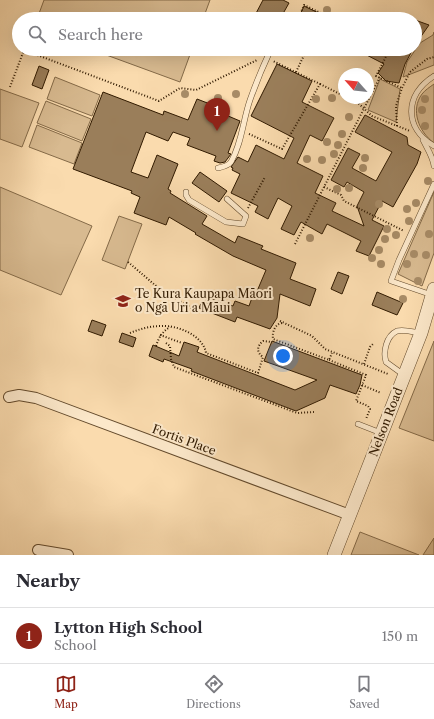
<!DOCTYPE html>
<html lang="en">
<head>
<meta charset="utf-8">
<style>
	:root { --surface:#fff; --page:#f7f7f7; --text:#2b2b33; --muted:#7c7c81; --line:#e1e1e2; --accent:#8f2418 }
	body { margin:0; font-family:"Libre Caslon Text",serif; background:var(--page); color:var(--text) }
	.compass { position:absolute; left:338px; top:68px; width:36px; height:36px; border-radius:50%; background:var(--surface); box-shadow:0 4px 16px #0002; rotate:297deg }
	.you { position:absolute; left:283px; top:356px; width:14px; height:14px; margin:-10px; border:3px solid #fff; border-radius:50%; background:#1a73e8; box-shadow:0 0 0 6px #1a73e833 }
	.badge { display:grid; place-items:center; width:26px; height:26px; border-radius:50%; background:var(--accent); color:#fff; font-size:13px; font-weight:700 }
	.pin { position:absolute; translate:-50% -33px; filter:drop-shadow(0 1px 2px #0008) }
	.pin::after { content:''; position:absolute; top:21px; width:14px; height:12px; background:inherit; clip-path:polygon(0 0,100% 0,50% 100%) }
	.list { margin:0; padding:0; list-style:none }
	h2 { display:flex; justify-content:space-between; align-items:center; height:52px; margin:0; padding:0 16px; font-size:17px }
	h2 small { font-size:13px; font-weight:400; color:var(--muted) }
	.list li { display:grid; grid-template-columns:26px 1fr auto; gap:12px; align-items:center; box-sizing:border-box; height:56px; padding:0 16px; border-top:1px solid var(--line) }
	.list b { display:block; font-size:15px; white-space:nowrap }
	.list p { margin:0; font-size:13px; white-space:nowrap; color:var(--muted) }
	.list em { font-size:13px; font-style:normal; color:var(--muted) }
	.icon { flex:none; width:22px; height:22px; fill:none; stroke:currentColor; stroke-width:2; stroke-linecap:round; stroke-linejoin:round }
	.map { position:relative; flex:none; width:434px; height:555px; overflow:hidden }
	.search { position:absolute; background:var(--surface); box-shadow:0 4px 16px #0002; left:12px; right:12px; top:12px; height:44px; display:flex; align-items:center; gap:10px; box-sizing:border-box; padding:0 14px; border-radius:22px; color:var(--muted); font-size:15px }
	.sheet { height:108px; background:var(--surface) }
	nav { display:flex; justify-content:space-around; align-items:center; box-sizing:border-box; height:56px; border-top:1px solid var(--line); background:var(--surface); font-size:11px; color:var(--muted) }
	nav a { display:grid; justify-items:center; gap:2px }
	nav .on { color:var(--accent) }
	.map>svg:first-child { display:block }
	.green { fill:#d8ba90; stroke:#846a48 }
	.building { fill:#9a7e5a; stroke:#311a00 }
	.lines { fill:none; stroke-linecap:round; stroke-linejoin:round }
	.service-casing { stroke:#634a2c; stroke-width:6 }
	.minor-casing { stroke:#634a2c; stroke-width:12 }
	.tertiary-casing { stroke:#634a2c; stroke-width:14 }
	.path { stroke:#311a00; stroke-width:2; stroke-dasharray:1 2; stroke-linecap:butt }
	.service { stroke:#fce8ca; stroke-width:5 }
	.minor { stroke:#fce8ca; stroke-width:10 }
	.tertiary { stroke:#fce8ca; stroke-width:13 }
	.tree { fill:#a78b66 }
	.labels { text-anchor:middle; stroke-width:4; stroke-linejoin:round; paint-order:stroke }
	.poi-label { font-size:12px; fill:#311a00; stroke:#fce8ca; text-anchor:start }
	.street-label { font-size:12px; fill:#311a00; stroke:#fce8ca }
</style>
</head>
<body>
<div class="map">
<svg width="434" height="555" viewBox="0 0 434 555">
	<rect width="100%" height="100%" fill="#fadbae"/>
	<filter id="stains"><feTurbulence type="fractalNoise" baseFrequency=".005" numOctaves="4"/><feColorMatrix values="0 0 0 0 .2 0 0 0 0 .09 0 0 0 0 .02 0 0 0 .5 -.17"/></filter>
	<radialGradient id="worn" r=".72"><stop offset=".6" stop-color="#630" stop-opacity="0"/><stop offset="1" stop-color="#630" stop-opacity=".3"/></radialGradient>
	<g class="green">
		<path d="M44,0H210L203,19H37Z"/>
		<path d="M434,32V65L403,77L407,62L420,43L433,35Z"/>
		<path d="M90,49H192L180,82Z"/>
		<path d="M55,77L100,95L92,116L47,99Z"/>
		<path d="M380,79L400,89L396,122L368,110Z"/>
		<path d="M434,84V143C419,132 410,110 422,94C425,90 430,87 434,84Z"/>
		<path d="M0,89L39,103L22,147L0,139Z"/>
		<path d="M46,101L91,119L82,141L37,123Z"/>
		<path d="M37,125L82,143L74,164L29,147Z"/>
		<path d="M0,187L92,226L61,295L0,270Z"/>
		<path d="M434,192V253L422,286L398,274Z"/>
		<path d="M119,216L142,224L125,269L102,260Z"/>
		<path d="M434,341V441L399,428Z"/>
		<path d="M360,532L419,555H351Z"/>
		<path d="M434,538V555H423Z"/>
	</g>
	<g class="building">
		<path d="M263,0H283L289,3L280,19H253Z"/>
		<path d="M304,6L331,19H298Z"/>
		<path d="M415,20L429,25L415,45Z"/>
		<path d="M355,49H413L405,64L399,83L386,81L378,73L384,64Z"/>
		<path d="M277,64L312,81L302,102L334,118L322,141L310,135L297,163L323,176L315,193L336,203L332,211L364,226L357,206L364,192L347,182L344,187L331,180L348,148L360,154L352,168L376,181L392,152L355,132L365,115L407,137L408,145L421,152L417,164L393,207L382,201L372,220L384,226L369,256L356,251L361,241L327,224L322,234L301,222L294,235L281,229L292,206L278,198L268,219L255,212L258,206L231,193L240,174L232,170L233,168L231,167L238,157L248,162L256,145L284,159L294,138L251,116Z"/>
		<path d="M39,66L49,70L42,89L32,85Z"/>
		<path d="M103,92L163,115L164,111L188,120L197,99L223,109L221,113L240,121L228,153L231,154L225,162L220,163L214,161L216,156L187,145L190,138L173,132L168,141L146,132L131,172L148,178L157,155L178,164L168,189L171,191L170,193L207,216L202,224L235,243L238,236L263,246L261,249L296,263L290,279L316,289L310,306L280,294L277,318L270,329L237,317L235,322L199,308L204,296L233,306L235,301L249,306L253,295L255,296L266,270L233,256L195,234L196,233L169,217L166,225L134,213L140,197L131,193L132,191L73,169Z"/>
		<path d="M200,172L227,191L219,202L192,183Z"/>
		<path d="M338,272L349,276L342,294L331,289Z"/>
		<path d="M377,292L403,303L397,315L372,305Z"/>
		<path d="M92,320L106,325L102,336L88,331Z"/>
		<path d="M122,333L136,338L133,347L119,342Z"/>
		<path d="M272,341L362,375L360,385L356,394L330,385L325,398L296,411L191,371L192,369L164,359L163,362L149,356L153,345L179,356L184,342L199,347L197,352L295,390L317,380L264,361Z"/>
	</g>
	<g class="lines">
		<g class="service-casing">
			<g id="service">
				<path d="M434,76C404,95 404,128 434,146"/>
				<path d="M423,140C427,148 433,157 434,166"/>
				<path d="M218,168C223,167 228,166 231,162C242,143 243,120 250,100C256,83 263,66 271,49"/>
				<path d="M186,192V195L189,200L226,222L243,224L246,216L227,199"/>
				<path d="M432,295L391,281L399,260L434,184"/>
				<path d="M404,375L386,362C383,352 386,336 397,331C404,329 413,332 420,333"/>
				<path d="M358,424L381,433"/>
			</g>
		</g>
		<g class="minor-casing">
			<g id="minor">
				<path d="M9,397L19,395L36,398L350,515"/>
				<path d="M38,550L68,555"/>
			</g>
		</g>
		<g class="tertiary-casing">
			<path id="tertiary" d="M334,555L421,333L434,289"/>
		</g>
		<g class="path">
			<path d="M298,19L304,5L333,19"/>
			<path d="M404,19L405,18"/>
			<path d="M390,49L376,76L402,88"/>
			<path d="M296,72L307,49"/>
			<path d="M320,84L344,96"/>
			<path d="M10,87L24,50L159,101L180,88L196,90L257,60"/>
			<path d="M348,98L358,103L372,116L410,131"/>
			<path d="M397,126L396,106L402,88L410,72L427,59L434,57"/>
			<path d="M249,134L282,149L320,84L273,61"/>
			<path d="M324,187L341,195L344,201L404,231"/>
			<path d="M248,208L265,177"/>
			<path d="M295,244L380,77"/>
			<path d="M128,262L162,291L197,311"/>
			<path d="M280,321L312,336L325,349L388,374V373"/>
			<path d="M282,323C275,324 272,332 273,339L329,360L332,353"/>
			<path d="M130,333C140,329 150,326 161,326C177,325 203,335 206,353L258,373L263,357C256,352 257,346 263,341L271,342"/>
			<path d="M160,335L182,343"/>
			<path d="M166,343L170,346L171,359L174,367L297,413L314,412"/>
			<path d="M156,346C159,337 162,332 170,327"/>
			<path d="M329,360L366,375L356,401L368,406L370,409L366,419"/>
			<path d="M364,364L370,347L373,344"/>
			<path d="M362,385L381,393"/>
		</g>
		<use href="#service" class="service"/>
		<use href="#minor" class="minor"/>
		<use href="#tertiary" class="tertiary"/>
	</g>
	<g class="tree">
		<circle cx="327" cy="10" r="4"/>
		<circle cx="185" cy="94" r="4"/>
		<circle cx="236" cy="94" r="4"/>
		<circle cx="218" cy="98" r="4"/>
		<circle cx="332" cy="98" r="4"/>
		<circle cx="316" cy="99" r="4"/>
		<circle cx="425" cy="99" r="4"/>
		<circle cx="422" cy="110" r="4"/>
		<circle cx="349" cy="117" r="4"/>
		<circle cx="425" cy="126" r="4"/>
		<circle cx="342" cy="134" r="4"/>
		<circle cx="327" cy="142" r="4"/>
		<circle cx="338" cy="145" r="4"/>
		<circle cx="334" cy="154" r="4"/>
		<circle cx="365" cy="158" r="4"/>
		<circle cx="307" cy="159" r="4"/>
		<circle cx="322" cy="160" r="4"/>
		<circle cx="363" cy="168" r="4"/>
		<circle cx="428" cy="181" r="4"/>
		<circle cx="349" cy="188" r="4"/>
		<circle cx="337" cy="189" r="4"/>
		<circle cx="416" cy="203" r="4"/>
		<circle cx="379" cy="204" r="4"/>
		<circle cx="407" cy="209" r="4"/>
		<circle cx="409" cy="221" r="4"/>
		<circle cx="387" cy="229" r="4"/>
		<circle cx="429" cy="234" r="4"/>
		<circle cx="396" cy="235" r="4"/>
		<circle cx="310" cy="238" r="4"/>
		<circle cx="385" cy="239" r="4"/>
		<circle cx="379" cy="250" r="4"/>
		<circle cx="414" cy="254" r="4"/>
		<circle cx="426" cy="255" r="4"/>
		<circle cx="372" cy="258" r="4"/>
		<circle cx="381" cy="264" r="4"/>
		<circle cx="407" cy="264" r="4"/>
		<circle cx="418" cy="281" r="4"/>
		<circle cx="403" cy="299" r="4"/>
	</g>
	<defs>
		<g id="school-bare" transform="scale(1.2)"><path d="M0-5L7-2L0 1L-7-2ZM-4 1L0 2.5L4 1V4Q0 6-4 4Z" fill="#8f2418" stroke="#fce8ca" stroke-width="2.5" paint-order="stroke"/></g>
	</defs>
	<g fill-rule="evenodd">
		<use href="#school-bare" x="123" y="301"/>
	</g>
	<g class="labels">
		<g class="poi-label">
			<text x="135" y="298">Te Kura Kaupapa Māori<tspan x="135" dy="14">o Ngā Uri a Māui</tspan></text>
		</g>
		<g class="street-label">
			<text transform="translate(386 422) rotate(-69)" y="4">Nelson Road</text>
			<text transform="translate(184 440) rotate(20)" y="4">Fortis Place</text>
		</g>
	</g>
	<rect width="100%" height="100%" filter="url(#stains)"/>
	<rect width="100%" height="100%" fill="url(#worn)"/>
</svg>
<svg class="compass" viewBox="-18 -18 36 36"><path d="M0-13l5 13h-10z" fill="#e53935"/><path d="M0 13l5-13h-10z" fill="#7c7c81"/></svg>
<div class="you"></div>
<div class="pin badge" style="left:217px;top:131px">1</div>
<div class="search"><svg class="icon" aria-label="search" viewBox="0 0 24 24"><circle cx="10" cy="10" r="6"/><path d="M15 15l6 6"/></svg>Search here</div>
</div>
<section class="sheet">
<h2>Nearby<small></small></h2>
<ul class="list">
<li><span class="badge">1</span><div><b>Lytton High School</b><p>School</p></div><em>150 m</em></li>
</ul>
</section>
<nav>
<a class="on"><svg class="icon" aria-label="map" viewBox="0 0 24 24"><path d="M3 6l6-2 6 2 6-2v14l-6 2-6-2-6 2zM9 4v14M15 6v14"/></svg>Map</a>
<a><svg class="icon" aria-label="directions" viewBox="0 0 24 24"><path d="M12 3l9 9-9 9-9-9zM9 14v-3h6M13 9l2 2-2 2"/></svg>Directions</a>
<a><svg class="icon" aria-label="saved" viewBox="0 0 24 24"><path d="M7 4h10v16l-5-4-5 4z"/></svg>Saved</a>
</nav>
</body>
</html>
